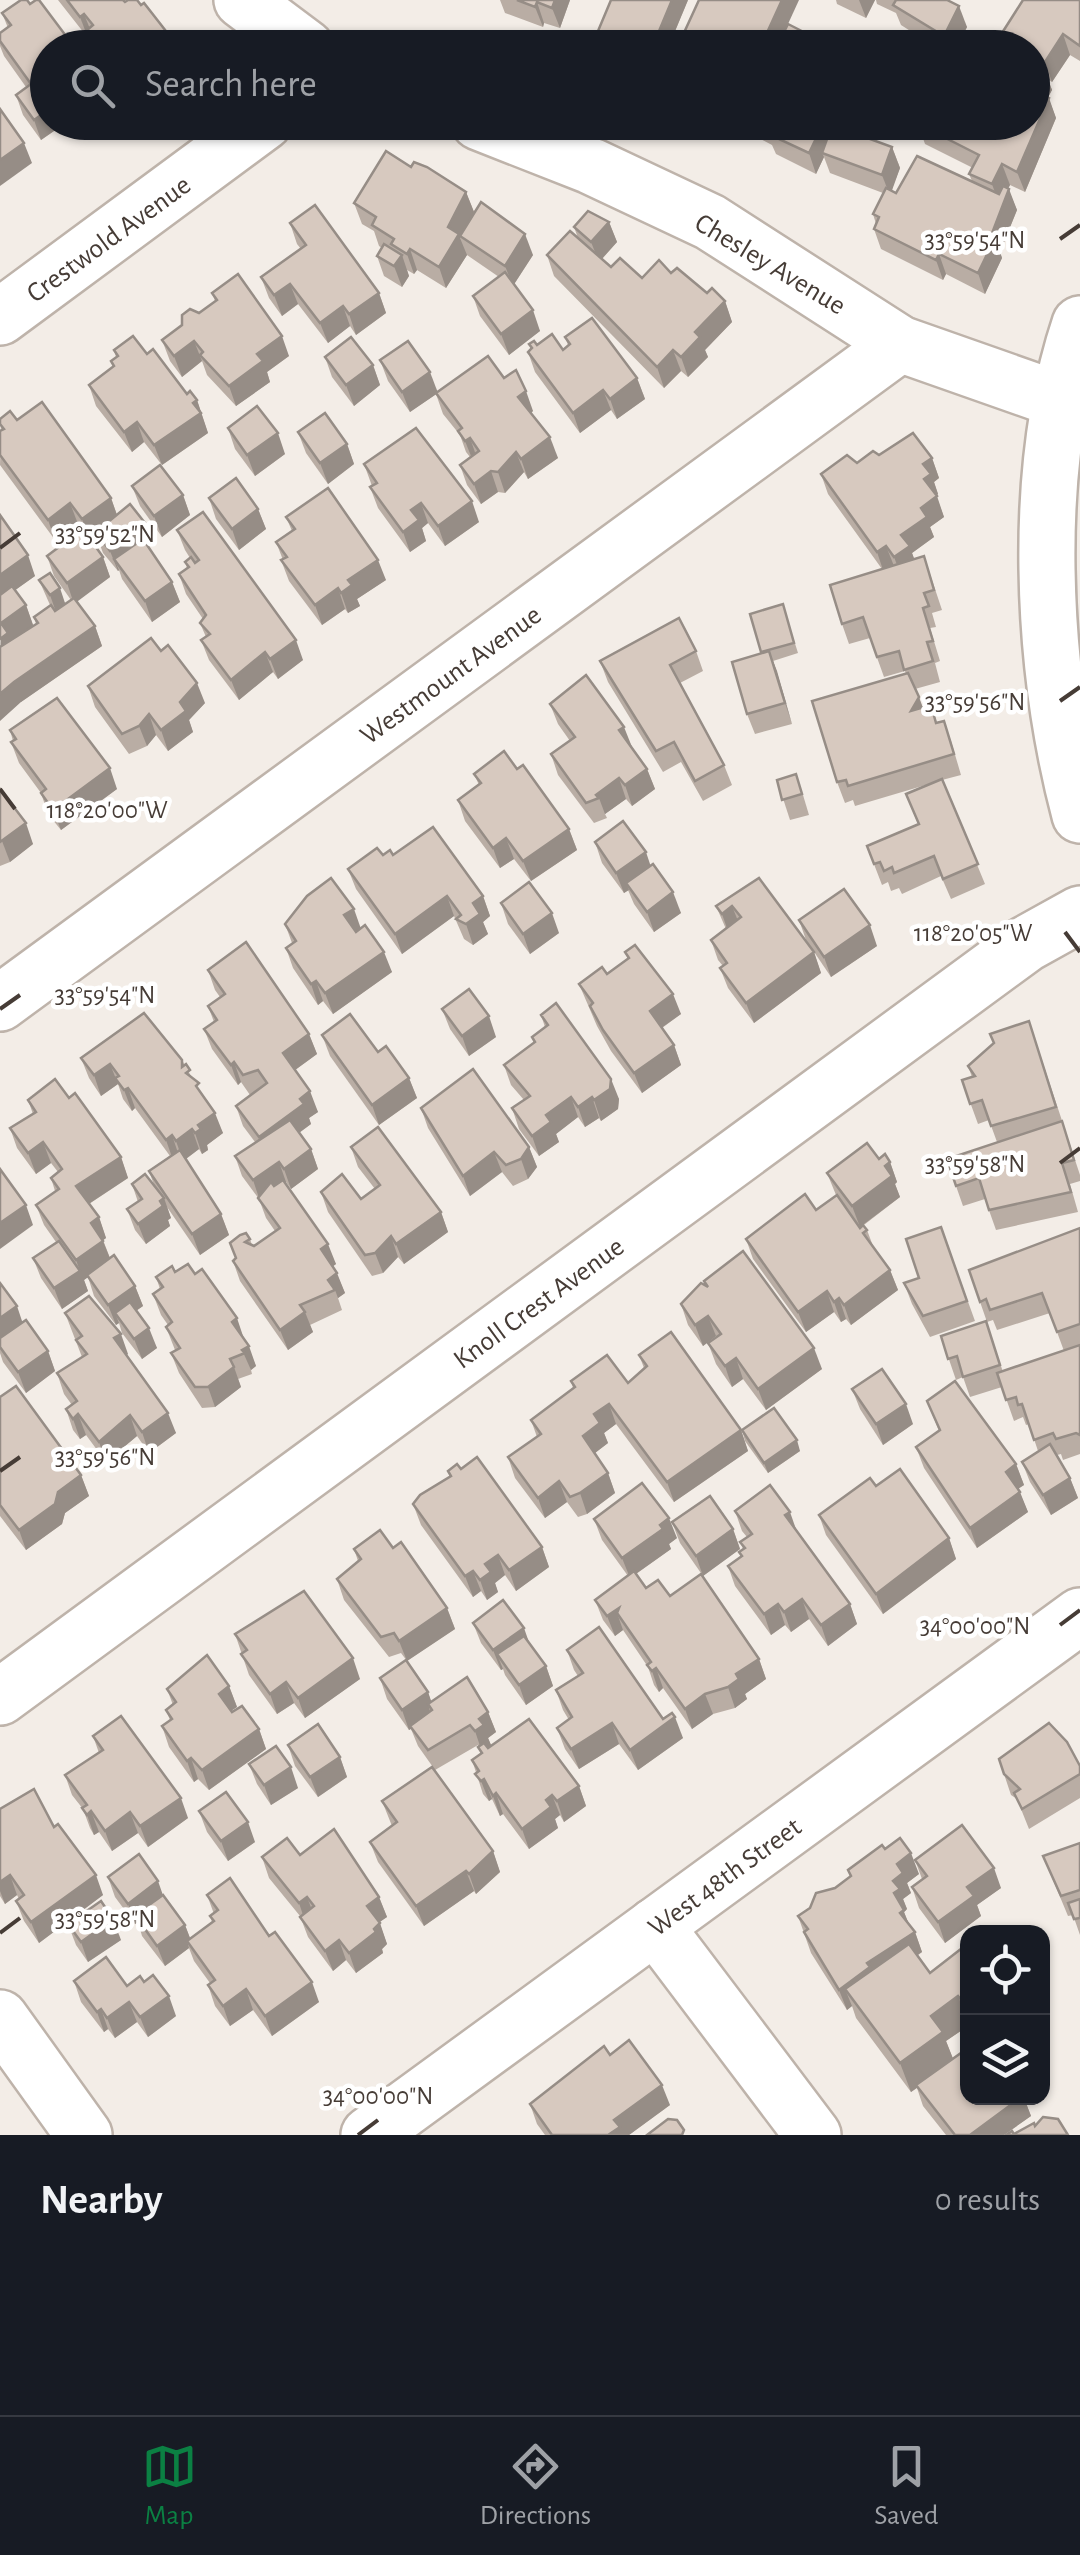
<!DOCTYPE html>
<html lang="en">
<head>
<meta charset="utf-8">
<style>
	:root { --surface:#171b24; --page:#242831; --text:#f1f3f6; --muted:#9ea1a6; --line:#363941; --accent:#0b8043 }
	body { margin:0; font-family:"Alegreya Sans",sans-serif; background:var(--page); color:var(--text) }
	.controls { position:absolute; right:30px; bottom:30px; display:grid; overflow:hidden; border-radius:20px; box-shadow:0 2px 8px #0004 }
	.controls button { width:90px; height:90px; display:grid; place-items:center; padding:0; border:0; border-bottom:2px solid var(--line); background:var(--surface); color:var(--text); font:50px sans-serif }
	.list { margin:0; padding:0; list-style:none }
	h2 { display:flex; justify-content:space-between; align-items:center; height:130px; margin:0; padding:0 40px; font-size:42px }
	h2 small { font-size:32px; font-weight:400; color:var(--muted) }
	.icon { flex:none; width:55px; height:55px; fill:none; stroke:currentColor; stroke-width:2; stroke-linecap:round; stroke-linejoin:round }
	.map { position:relative; flex:none; width:1080px; height:2135px; overflow:hidden }
	.search { position:absolute; background:var(--surface); box-shadow:0 2px 8px #0004; left:30px; right:30px; top:30px; height:110px; display:flex; align-items:center; gap:25px; box-sizing:border-box; padding:0 35px; border-radius:55px; color:var(--muted); font-size:38px }
	.sheet { height:280px; background:var(--surface) }
	nav { display:flex; justify-content:space-around; align-items:center; box-sizing:border-box; height:140px; border-top:2px solid var(--line); background:var(--surface); font-size:28px; color:var(--muted) }
	nav a { display:grid; justify-items:center; gap:5px }
	nav .on { color:var(--accent) }
	.map>svg:first-child { display:block }
	.lines { fill:none; stroke-linecap:round; stroke-linejoin:round }
	.minor-casing { stroke:#beb3aa; stroke-width:60 }
	.minor { stroke:#fff; stroke-width:55 }
	.wall { fill:#b9ada4 }
	.shaded-wall { fill:#968d86 }
	.building { fill:#d7c9bf; stroke:#968d86; stroke-width:2.5 }
	.ticks { fill:none; stroke:#463c36; stroke-width:4 }
	.labels { text-anchor:middle; stroke-width:9; stroke-linejoin:round; paint-order:stroke }
	.street-label { font-size:28px; fill:#463c36; stroke:#fff }
	.ticks-label { font-size:25px; text-anchor:middle; fill:#463c36; stroke:#fff; stroke-width:9; stroke-linejoin:round; paint-order:stroke }
</style>
</head>
<body>
<div class="map">
<svg width="1080" height="2135" viewBox="0 0 1080 2135">
	<rect width="100%" height="100%" fill="#f3ede7"/>
	<g class="lines">
		<g class="minor-casing">
			<g id="minor">
				<path d="M242,0L306,48"/>
				<path d="M479,122L591,166L710,222L900,344L1062,401"/>
				<path d="M0,317L264,122"/>
				<path d="M1080,324C1031,470 1041,668 1080,815"/>
				<path d="M0,1003L900,344"/>
				<path d="M0,1697L1026,944L1080,914"/>
				<path d="M655,1926L813,2135"/>
				<path d="M0,2018L84,2135"/>
				<path d="M369,2135L1080,1616"/>
			</g>
		</g>
		<use href="#minor" class="minor"/>
	</g>
	<g class="wall">
		<path d="M21,0L48,122H84L70,133L64,124L41,140L23,115L16,95L26,87L4,56L0,46V33L8,28L2,13Z"/>
		<path d="M58,0H123L174,48H85L81,35L84,33Z"/>
		<path d="M500,0H570L560,28L544,23L543,27L505,13Z"/>
		<path d="M688,0L668,48H603L598,31Z"/>
		<path d="M836,0H875L866,18L837,4Z"/>
		<path d="M876,0H947L967,27L956,48H937L901,25L896,13L877,4Z"/>
		<path d="M1080,0V61L1070,55L1052,82L1048,79L1052,90L1048,97L1056,118L1025,192L1010,185L1008,189L1017,210L1000,252L1002,258L985,294L946,274L943,280L881,249L874,229L876,224L873,214L883,193L830,173L824,157L816,174L776,154L772,145L751,134L747,122H845L842,129L892,147L900,168L891,191L896,193L972,181L969,174L973,168L925,144L918,124L1032,122V48H1007L1002,33Z"/>
		<path d="M411,167L466,192L474,212L467,224L533,255L514,284L540,331L509,355L480,316L473,296L499,277L467,255L446,288L417,270L414,274L407,270L409,276L402,287L384,276L377,256L382,248L379,246L374,231L362,224L354,203Z"/>
		<path d="M609,222L617,242L602,259L611,267L642,278L671,273L725,301L732,322L705,350L708,357L688,377L681,371L664,388L554,276L547,255L578,238L574,227Z"/>
		<path d="M290,223L379,293L386,313L356,335L350,326L328,343L298,304L282,316L269,298L261,277L301,249L297,244Z"/>
		<path d="M212,293L289,356L267,372L270,382L236,406L207,375L202,361L182,377L170,361L162,340L215,301Z"/>
		<path d="M565,337L637,378L645,399L617,419L611,410L580,433L535,372L528,352L531,349L529,344L563,350L568,345Z"/>
		<path d="M114,350L147,354L187,394L197,400L208,433L162,465L144,442L132,452L96,406L89,385L113,367L111,361L116,357Z"/>
		<path d="M325,357L373,365L380,385L354,406L332,377Z"/>
		<path d="M380,360L438,392L504,378L533,411L531,413L558,458L528,479L524,472L505,493L498,492L481,504L467,485L460,465L470,457L466,452L460,435L443,414L436,394L410,412L388,381Z"/>
		<path d="M0,419L17,420L111,498L117,515L152,544L148,547L172,582L180,602L152,622L122,579L119,570L118,571L103,553L96,534L90,539L103,557L110,577L77,601L95,626L102,646L21,702L0,515L35,576L15,590L26,605L33,625L36,624L34,617L50,605L39,580L66,604L71,600L54,576L47,556L82,530L78,524L55,540L0,465L1,431Z"/>
		<path d="M228,428L285,454L255,476L235,449Z"/>
		<path d="M298,432L347,444L354,464L328,484L306,453Z"/>
		<path d="M879,455L932,458L939,478L934,482L938,494L936,496L944,517L930,527L934,537L912,553L914,559L924,556L942,610L932,613L936,627L930,628L940,661L935,663L940,682L915,689L923,708L931,705L937,723L944,721L951,741L961,775L942,780L985,884L951,899L941,876L902,894L899,888L891,891L888,882L882,885L867,846L918,824L906,794L929,784L855,806L853,800L845,803L837,782L906,674L905,671L884,677L870,638L849,644L842,624L882,569L828,494L821,474Z"/>
		<path d="M364,464L479,522L445,546L428,523L422,528L426,541L410,552L378,508L370,487L372,486Z"/>
		<path d="M132,486L183,495L190,515L162,537L140,506Z"/>
		<path d="M209,498L258,509L266,529L239,550L216,519Z"/>
		<path d="M286,517L386,580L357,599L360,606L348,613L345,609L322,625L289,581L281,560H283L276,542L292,531Z"/>
		<path d="M177,530L303,660L278,679L273,672L239,700L209,660L201,640L206,637L200,623L203,619L186,594L179,574L187,568L185,562L190,558L185,550Z"/>
		<path d="M786,615L798,653L773,661L792,724L755,734L747,714L762,653Z"/>
		<path d="M696,651L703,671L680,683L724,765L732,785L703,801L681,762L663,772L608,682L600,661Z"/>
		<path d="M88,686L205,703L189,720L193,732L168,751L156,735L147,746L129,754L95,707Z"/>
		<path d="M550,704L632,747L647,769L655,789L632,806L626,799L605,814L607,818L594,823L558,775L551,754L570,741L558,724Z"/>
		<path d="M10,730L117,789L61,830L48,814L41,793L19,763L11,742L13,741Z"/>
		<path d="M517,769L569,829L577,850L531,881L514,859L500,868L465,821L458,800L479,785L474,774Z"/>
		<path d="M777,780L803,795L809,815L790,820Z"/>
		<path d="M0,789L33,844L10,862L0,866Z"/>
		<path d="M595,842L651,866L681,913L654,932L634,904L628,890L624,893L602,863Z"/>
		<path d="M383,855H393L483,896L490,916L483,922L488,934L473,945L464,939L454,916L402,954L356,889L348,869Z"/>
		<path d="M759,878L814,952L821,973L754,1023L728,988L720,968L723,966L718,960L711,940L726,929L716,906Z"/>
		<path d="M501,903L559,933L530,954L508,924Z"/>
		<path d="M799,920L877,946L831,977L806,940Z"/>
		<path d="M285,924L361,928L392,972L333,1014L323,1001L318,1005L293,968L286,948L292,943Z"/>
		<path d="M625,952L681,1014L662,1028L674,1045L681,1065L642,1093L611,1051L597,1026L579,984L607,974L628,959Z"/>
		<path d="M208,970L309,1034L317,1054L295,1070L318,1112L309,1118L311,1124L299,1133L311,1149L318,1169L291,1189L286,1182L285,1183L336,1264L333,1266L345,1293L338,1298L342,1310L310,1325L313,1332L288,1350L240,1281L233,1261L236,1258L230,1243L250,1239L252,1245L254,1246L275,1231L266,1218L259,1199L242,1176L235,1156L255,1142L243,1126L236,1106L250,1095L241,1082L238,1085L212,1049L204,1029L214,1022L208,1006L220,997L215,990Z"/>
		<path d="M442,1009L496,1037L469,1056L450,1029Z"/>
		<path d="M541,1015L619,1099L618,1109L601,1121L599,1118L585,1127L578,1117L556,1134L559,1142L539,1156L519,1129L512,1108L524,1100L511,1085L504,1065L534,1043L532,1037L545,1027Z"/>
		<path d="M1029,1021L1080,1175V1181L1070,1184L1078,1212L996,1230L985,1199L963,1206L956,1186L997,1142L989,1120L978,1124L962,1080L972,1077L968,1066Z"/>
		<path d="M322,1035L378,1052L409,1078L417,1098L379,1125L330,1056Z"/>
		<path d="M81,1058L182,1060L223,1133L207,1145L208,1150L202,1154L199,1149L186,1159L221,1214L229,1235L200,1255L167,1207L171,1218L168,1220L170,1226L146,1244L135,1230L127,1209L138,1202L132,1184L154,1185L149,1171L170,1156L135,1108L132,1111L123,1099L118,1084L101,1096L89,1078Z"/>
		<path d="M69,1098L121,1157L128,1178L89,1204L99,1217L106,1238L103,1240L110,1258L135,1286L143,1306L136,1311L157,1348L142,1359L122,1333L119,1323L116,1325L94,1296L88,1277L84,1280L88,1291L62,1309L41,1278L33,1258L56,1242L44,1225L36,1205L55,1191L51,1178L58,1172L51,1163L36,1174L17,1148L10,1128L33,1114L28,1100Z"/>
		<path d="M421,1108L529,1147L537,1167L528,1179L513,1186L502,1172L470,1196L428,1128Z"/>
		<path d="M351,1147L441,1212L448,1232L404,1264L398,1257L383,1273L372,1276L328,1212L321,1192L361,1199L375,1189L358,1167Z"/>
		<path d="M879,1159L890,1162L897,1182L895,1184L900,1197L860,1228L867,1230L873,1246L890,1270L898,1290L851,1325L846,1319L841,1322L834,1312L806,1332L753,1259L746,1239L816,1210L836,1195L827,1173Z"/>
		<path d="M941,1227L975,1321L930,1337L912,1304L904,1283L919,1278Z"/>
		<path d="M1080,1228V1454L1063,1460L1061,1454L1057,1455L1070,1478L1078,1498L1051,1515L1030,1482L1022,1462L1038,1451L1029,1424L1026,1425L1023,1417L1014,1421L1002,1387L970,1397L963,1377L956,1380L941,1336L986,1321L1003,1372L1064,1351L1050,1313L997,1330L993,1320L987,1322L969,1270Z"/>
		<path d="M175,1272L244,1339L256,1366L251,1370L252,1374L238,1379L241,1387L215,1407L202,1408L179,1373L171,1353L175,1350L166,1327L168,1325L161,1315L153,1294L160,1289L156,1277Z"/>
		<path d="M704,1281L822,1369L766,1410L743,1379L732,1387L716,1364L708,1343L717,1337L716,1336L703,1346L688,1325L681,1304L705,1286Z"/>
		<path d="M0,1283L22,1322L48,1351L55,1371L26,1393L3,1362L0,1353Z"/>
		<path d="M65,1313L128,1354L126,1355L176,1433L149,1453L137,1436L106,1462L86,1435L80,1439L73,1430L66,1409L72,1405L64,1394L57,1373L82,1357Z"/>
		<path d="M639,1355L741,1430L748,1451L674,1502L616,1424L604,1433L608,1443L595,1453L608,1473L615,1493L587,1514L578,1517L567,1502L545,1518L515,1478L508,1457L537,1437L531,1420L573,1388L571,1381L628,1383L644,1368Z"/>
		<path d="M852,1389L913,1424L883,1445L860,1409Z"/>
		<path d="M0,1397L81,1475L89,1496L65,1513L62,1524L26,1550L0,1516Z"/>
		<path d="M927,1401L1016,1464L1024,1485L1018,1489L1028,1512L977,1548L924,1468L916,1447L939,1431Z"/>
		<path d="M742,1430L800,1451L768,1473L745,1441Z"/>
		<path d="M461,1469L542,1547L549,1567L516,1591L505,1575L495,1583L498,1592L487,1600L481,1591L473,1597L421,1525L413,1504L450,1477L448,1471Z"/>
		<path d="M876,1486L949,1538L956,1559L883,1614L826,1535L819,1515Z"/>
		<path d="M735,1511L797,1532L850,1604L857,1624L828,1646L809,1619L791,1632L785,1625L771,1635L735,1586L728,1566L741,1556L739,1552L743,1549L740,1542L747,1537L742,1531Z"/>
		<path d="M594,1519L677,1538L669,1544L671,1549L636,1574L646,1588L670,1596L759,1659L766,1679L745,1694L747,1699L735,1708L713,1714L692,1729L663,1688L659,1692L654,1685L648,1667L623,1630L615,1636L603,1620L595,1600L628,1576L602,1540Z"/>
		<path d="M672,1522L733,1529L740,1549L703,1576L680,1543Z"/>
		<path d="M393,1548L447,1608L455,1629L407,1661L401,1653L389,1657L344,1600L337,1579L358,1561L354,1549Z"/>
		<path d="M473,1623L546,1666L553,1686L526,1705L505,1675L503,1669L501,1670L481,1643Z"/>
		<path d="M235,1634L360,1679L305,1718L294,1703L277,1714L249,1675Z"/>
		<path d="M567,1650L663,1719L683,1738L638,1770L619,1744L579,1769L565,1749L557,1728L569,1720L563,1710L556,1690L578,1676L574,1670Z"/>
		<path d="M380,1678L428,1692L431,1702L488,1712L496,1732L488,1738L491,1745L579,1786L586,1806L564,1822L560,1815L555,1819L558,1828L529,1849L503,1814L500,1816L492,1799L489,1801L483,1794L472,1760L481,1754L478,1745L435,1770L418,1746L411,1729L409,1730L387,1699Z"/>
		<path d="M229,1686L237,1707L231,1711L259,1729L266,1749L209,1790L198,1779L194,1782L169,1747L162,1726L170,1720L166,1710L173,1705L167,1689Z"/>
		<path d="M93,1736L188,1818L148,1847L138,1833L112,1851L99,1832L94,1835L90,1828L83,1809L72,1795L65,1775L99,1753Z"/>
		<path d="M288,1745L340,1757L347,1777L318,1797L295,1766Z"/>
		<path d="M999,1759L1080,1766V1798L1029,1829L1017,1799L1011,1795Z"/>
		<path d="M249,1764L298,1788L271,1805L257,1784Z"/>
		<path d="M382,1801L493,1851L500,1872L476,1894L474,1891L424,1926L378,1862L370,1842L392,1826Z"/>
		<path d="M0,1809L54,1827L103,1895L39,1943L24,1921L16,1901L19,1899L17,1895L5,1904L0,1896Z"/>
		<path d="M199,1811L255,1842L228,1861L207,1832Z"/>
		<path d="M1080,1843V1935L1073,1915L1068,1916L1043,1856Z"/>
		<path d="M885,1849L919,1874L907,1883L911,1893L903,1899L907,1909L904,1912L909,1924L915,1932L922,1952L917,1956L930,1973L968,1946V2026L946,2041L968,2098H1024L1031,2116L1004,2135H946L923,2106L917,2088L911,2092L856,2018L852,2006L847,2010L811,1953L798,1916L850,1877L848,1870Z"/>
		<path d="M300,1855L379,1897L387,1917L379,1922L387,1944L382,1949L383,1953L356,1973L346,1960L333,1971L308,1937L300,1916L269,1878L262,1857Z"/>
		<path d="M915,1860L1001,1888L977,1905L981,1916L945,1943L919,1908L912,1887L922,1879Z"/>
		<path d="M108,1877L163,1895L185,1925L190,1938L212,1922L210,1916L214,1914L207,1895L269,1936L319,2002L272,2036L253,2010L230,2026L215,2006L208,1985L210,1983L194,1961L189,1948L165,1966L142,1936L138,1922L135,1924L115,1897Z"/>
		<path d="M68,1924L121,1940L88,1962L76,1945Z"/>
		<path d="M74,1981L127,1986L176,2016L148,2037L137,2022L115,2038L108,2029L104,2032L81,2002Z"/>
		<path d="M530,2104L670,2105L629,2135H545L537,2124Z"/>
	</g>
	<g class="shaded-wall">
		<path d="M555,0H570L560,28L552,8Z"/>
		<path d="M672,0H688L668,48H652Z"/>
		<path d="M782,0H799L777,48H760Z"/>
		<path d="M859,0H875L866,18Z"/>
		<path d="M537,2L544,23L543,27L535,7Z"/>
		<path d="M959,6L967,27L956,48H948L944,36Z"/>
		<path d="M84,14L92,34L88,38L80,17Z"/>
		<path d="M1063,34L1070,55L1052,82L1045,62Z"/>
		<path d="M169,35L174,48H151Z"/>
		<path d="M1044,70L1052,90L1045,103L1038,83Z"/>
		<path d="M1049,98L1056,118L1025,192L1017,172Z"/>
		<path d="M48,110V122H64V124L41,140L34,120Z"/>
		<path d="M67,122H84L70,133Z"/>
		<path d="M824,122H830L835,135L822,153L824,157L816,174L809,153Z"/>
		<path d="M833,122H845L838,137Z"/>
		<path d="M24,143L32,163L0,186V160Z"/>
		<path d="M892,147L900,168L890,196L882,175Z"/>
		<path d="M1002,164L1010,185L999,204L992,184Z"/>
		<path d="M1009,189L1017,210L1000,252L1002,258L985,294L978,273Z"/>
		<path d="M466,192L474,212L460,238L467,255L446,288L439,267L448,227Z"/>
		<path d="M609,222L617,242L599,262L591,242Z"/>
		<path d="M525,234L533,255L513,286L505,266Z"/>
		<path d="M410,249L417,270L414,274L407,254Z"/>
		<path d="M939,254L946,274L943,280L936,260Z"/>
		<path d="M402,255L409,276L402,287L394,266Z"/>
		<path d="M290,284L298,304L282,316L274,295Z"/>
		<path d="M379,293L386,313L356,335L349,314Z"/>
		<path d="M725,301L732,322L705,350L708,357L688,377L681,357L695,332Z"/>
		<path d="M343,306L350,326L328,343L320,323Z"/>
		<path d="M533,310L540,331L509,355L501,334Z"/>
		<path d="M282,336L289,356L267,372L270,382L236,406L229,386L257,354Z"/>
		<path d="M194,341L202,361L182,377L174,356Z"/>
		<path d="M673,350L681,371L664,388L657,367Z"/>
		<path d="M373,365L380,385L354,406L346,385Z"/>
		<path d="M430,372L438,393L410,412L402,392Z"/>
		<path d="M637,378L645,399L617,419L610,399Z"/>
		<path d="M603,390L611,410L580,433L573,413Z"/>
		<path d="M526,391L533,411L526,417L518,397Z"/>
		<path d="M197,400L208,433L162,465L154,445Z"/>
		<path d="M137,422L144,442L132,452L124,432Z"/>
		<path d="M278,433L285,454L255,476L247,455Z"/>
		<path d="M550,437L558,458L528,479L521,459Z"/>
		<path d="M470,438L477,458L473,461L465,441Z"/>
		<path d="M347,444L354,464L328,484L320,463Z"/>
		<path d="M516,452L524,472L505,493L498,472Z"/>
		<path d="M932,458L939,478L934,482L938,494L932,499L924,479L923,464Z"/>
		<path d="M491,471L498,492L481,504L474,484Z"/>
		<path d="M183,495L190,515L162,537L154,516Z"/>
		<path d="M937,496L944,517L930,527L934,537L912,553L917,566L902,578L894,557L901,535L921,508Z"/>
		<path d="M111,498L118,518L89,540L82,519Z"/>
		<path d="M472,501L479,522L445,546L438,526Z"/>
		<path d="M70,503L78,524L55,540L48,520Z"/>
		<path d="M421,503L428,523L422,528L426,541L410,552L403,532L411,510Z"/>
		<path d="M258,509L266,529L239,550L232,529Z"/>
		<path d="M145,523L152,544L121,568L114,559L119,570L118,571L110,551Z"/>
		<path d="M886,546L894,566L884,573L877,552Z"/>
		<path d="M28,555L35,576L0,601V575Z"/>
		<path d="M103,557L110,577L74,604L67,583Z"/>
		<path d="M378,560L386,580L357,599L360,606L348,613L341,593L348,580Z"/>
		<path d="M172,582L180,602L152,622L145,601Z"/>
		<path d="M60,588L67,609L57,615L50,595Z"/>
		<path d="M338,588L345,609L322,625L315,605Z"/>
		<path d="M26,605L33,625L0,665L1,623Z"/>
		<path d="M95,626L102,646L21,702L0,721V694L14,682Z"/>
		<path d="M296,640L303,660L278,679L270,659Z"/>
		<path d="M769,651L777,671L792,724L785,703Z"/>
		<path d="M265,652L273,672L239,700L231,680Z"/>
		<path d="M197,683L205,703L189,720L193,732L168,751L161,730L180,702Z"/>
		<path d="M919,697L926,717L911,711Z"/>
		<path d="M149,714L156,735L147,746L139,726Z"/>
		<path d="M624,727L632,747L619,730Z"/>
		<path d="M110,768L117,789L61,830L53,810Z"/>
		<path d="M647,769L655,789L632,806L625,785Z"/>
		<path d="M619,778L626,799L605,814L599,798L596,795Z"/>
		<path d="M26,823L33,844L10,862L2,841Z"/>
		<path d="M569,829L577,850L531,881L523,861Z"/>
		<path d="M506,838L514,859L500,868L493,848Z"/>
		<path d="M646,852L653,873L626,883L629,890L624,893L616,873Z"/>
		<path d="M673,892L681,913L654,932L647,912Z"/>
		<path d="M447,896L454,916L402,954L395,934Z"/>
		<path d="M483,896L490,916L483,922L488,934L473,945L466,924L473,903Z"/>
		<path d="M732,906L740,926L729,934L722,914Z"/>
		<path d="M354,909L361,929L351,936L344,915Z"/>
		<path d="M552,913L559,933L530,954L523,934Z"/>
		<path d="M870,925L877,946L831,977L824,957Z"/>
		<path d="M384,952L392,972L333,1014L325,993Z"/>
		<path d="M814,952L821,973L754,1023L746,1003Z"/>
		<path d="M316,981L323,1001L318,1005L311,984Z"/>
		<path d="M673,994L681,1014L657,1031L650,1011Z"/>
		<path d="M489,1016L496,1037L469,1056L462,1036Z"/>
		<path d="M309,1034L317,1054L291,1073L283,1053Z"/>
		<path d="M674,1045L681,1065L642,1093L634,1073Z"/>
		<path d="M234,1062L241,1082L238,1085L231,1065Z"/>
		<path d="M110,1064L118,1084L101,1096L94,1075Z"/>
		<path d="M409,1078L417,1098L379,1125L372,1105Z"/>
		<path d="M611,1079L619,1099L618,1109L601,1121L594,1100Z"/>
		<path d="M128,1088L135,1108L132,1111L124,1090Z"/>
		<path d="M310,1091L318,1112L309,1118L311,1124L266,1157L259,1137L300,1099Z"/>
		<path d="M571,1097L578,1117L556,1134L559,1142L539,1156L532,1136L546,1115Z"/>
		<path d="M592,1097L599,1118L585,1127L578,1107Z"/>
		<path d="M215,1113L223,1133L207,1145L208,1150L202,1154L195,1133L198,1125Z"/>
		<path d="M192,1129L199,1149L183,1161L176,1141Z"/>
		<path d="M172,1135L179,1156L173,1160L166,1140Z"/>
		<path d="M43,1142L51,1163L36,1174L28,1153Z"/>
		<path d="M529,1147L537,1167L528,1179L521,1159Z"/>
		<path d="M311,1149L318,1169L291,1189L284,1169Z"/>
		<path d="M494,1152L502,1172L470,1196L463,1176Z"/>
		<path d="M121,1157L128,1178L84,1207L76,1186Z"/>
		<path d="M279,1162L286,1182L260,1201L253,1180Z"/>
		<path d="M890,1162L897,1182L895,1184L900,1197L860,1227L852,1206Z"/>
		<path d="M164,1198L171,1218L168,1220L170,1226L146,1244L138,1224Z"/>
		<path d="M26,1205L33,1225L0,1249V1223Z"/>
		<path d="M441,1212L448,1232L404,1264L396,1244Z"/>
		<path d="M221,1214L229,1235L200,1255L192,1234Z"/>
		<path d="M99,1217L106,1238L98,1244L91,1223Z"/>
		<path d="M391,1236L398,1257L383,1273L375,1253Z"/>
		<path d="M103,1241L111,1261L84,1280L88,1291L62,1309L54,1288L80,1271L76,1260Z"/>
		<path d="M328,1244L336,1264L328,1270L321,1249Z"/>
		<path d="M890,1270L898,1290L851,1325L844,1305Z"/>
		<path d="M337,1273L345,1293L338,1298L335,1290L328,1280Z"/>
		<path d="M135,1286L143,1306L121,1321L115,1313L119,1323L116,1325L108,1305Z"/>
		<path d="M827,1291L834,1312L806,1332L798,1312Z"/>
		<path d="M839,1298L846,1319L841,1322L834,1302Z"/>
		<path d="M17,1306L24,1327L0,1343V1318Z"/>
		<path d="M305,1312L313,1332L288,1350L280,1330Z"/>
		<path d="M708,1316L716,1336L703,1346L695,1325Z"/>
		<path d="M237,1318L244,1339L232,1322Z"/>
		<path d="M149,1328L157,1348L142,1359L134,1339Z"/>
		<path d="M121,1334L128,1354L122,1359L114,1338Z"/>
		<path d="M249,1346L256,1366L251,1370L242,1350Z"/>
		<path d="M814,1348L822,1369L766,1410L758,1389Z"/>
		<path d="M48,1351L55,1371L26,1393L18,1372Z"/>
		<path d="M736,1358L743,1379L732,1387L725,1366Z"/>
		<path d="M234,1367L241,1387L215,1407L208,1387Z"/>
		<path d="M609,1404L616,1424L604,1433L608,1443L591,1456L583,1436L594,1414Z"/>
		<path d="M906,1404L913,1424L883,1445L876,1424Z"/>
		<path d="M168,1413L176,1433L149,1453L142,1432Z"/>
		<path d="M78,1414L86,1435L80,1439L73,1419Z"/>
		<path d="M130,1415L137,1436L106,1462L99,1442Z"/>
		<path d="M741,1430L748,1451L674,1502L667,1482Z"/>
		<path d="M797,1440L800,1451L768,1473L764,1463Z"/>
		<path d="M1016,1464L1024,1485L1013,1492L1006,1472Z"/>
		<path d="M608,1473L615,1493L587,1514L580,1493Z"/>
		<path d="M81,1475L89,1496L65,1513L62,1524L26,1550L19,1530L58,1492Z"/>
		<path d="M1070,1478L1078,1498L1051,1515L1043,1495Z"/>
		<path d="M559,1481L567,1502L545,1518L538,1498Z"/>
		<path d="M1020,1492L1028,1512L977,1548L970,1528Z"/>
		<path d="M790,1512L797,1532L785,1515Z"/>
		<path d="M669,1518L677,1538L669,1544L671,1549L630,1578L622,1558Z"/>
		<path d="M733,1529L740,1549L703,1576L696,1556Z"/>
		<path d="M949,1538L956,1559L883,1614L876,1594Z"/>
		<path d="M542,1547L549,1567L516,1591L509,1570Z"/>
		<path d="M498,1555L505,1575L495,1583L498,1592L487,1600L480,1580L485,1564Z"/>
		<path d="M473,1571L481,1591L473,1597L465,1576Z"/>
		<path d="M802,1599L809,1619L791,1632L784,1612Z"/>
		<path d="M778,1604L785,1625L771,1635L764,1614Z"/>
		<path d="M850,1604L857,1624L828,1646L821,1625Z"/>
		<path d="M447,1608L455,1629L407,1661L399,1641Z"/>
		<path d="M619,1608L617,1613L623,1630L615,1636L607,1616Z"/>
		<path d="M524,1628L531,1648L497,1654L503,1669L501,1670L493,1650Z"/>
		<path d="M353,1658L360,1679L305,1718L298,1698Z"/>
		<path d="M759,1659L766,1679L745,1694L747,1699L735,1708L728,1687L736,1674Z"/>
		<path d="M546,1666L553,1686L526,1705L519,1685Z"/>
		<path d="M656,1668L663,1688L659,1692L652,1671Z"/>
		<path d="M286,1682L294,1703L277,1714L270,1694Z"/>
		<path d="M229,1686L237,1707L226,1714L219,1694Z"/>
		<path d="M428,1692L435,1712L428,1704L431,1715L409,1730L402,1710Z"/>
		<path d="M705,1694L713,1714L692,1729L685,1709Z"/>
		<path d="M488,1712L496,1732L488,1738L491,1745L482,1752L475,1731L479,1719Z"/>
		<path d="M675,1717L683,1738L638,1770L630,1750Z"/>
		<path d="M612,1723L619,1744L579,1769L571,1749Z"/>
		<path d="M259,1729L266,1749L209,1790L202,1770Z"/>
		<path d="M340,1757L347,1777L318,1797L310,1777Z"/>
		<path d="M191,1758L198,1779L194,1782L187,1761Z"/>
		<path d="M291,1767L298,1788L271,1805L264,1785Z"/>
		<path d="M484,1779L492,1799L489,1801L481,1781Z"/>
		<path d="M579,1786L586,1806L564,1822L557,1801Z"/>
		<path d="M496,1793L503,1814L500,1816L493,1796Z"/>
		<path d="M552,1795L560,1815L555,1819L558,1828L529,1849L522,1829L546,1800Z"/>
		<path d="M181,1798L188,1818L148,1847L140,1826Z"/>
		<path d="M91,1811L99,1832L94,1835L87,1815Z"/>
		<path d="M130,1812L138,1833L112,1851L105,1831Z"/>
		<path d="M248,1822L255,1842L228,1861L221,1841Z"/>
		<path d="M493,1851L500,1872L476,1894L469,1874Z"/>
		<path d="M911,1853L919,1874L907,1883L911,1893L903,1899L907,1909L904,1912L911,1930L907,1933L894,1893L893,1881L897,1864Z"/>
		<path d="M994,1868L1001,1888L977,1905L981,1916L945,1943L938,1922L967,1887Z"/>
		<path d="M466,1871L474,1891L424,1926L416,1906Z"/>
		<path d="M10,1875L17,1895L5,1904L0,1891V1882Z"/>
		<path d="M96,1875L103,1895L39,1943L31,1922Z"/>
		<path d="M158,1881L165,1901L135,1915L138,1922L135,1924L128,1904Z"/>
		<path d="M307,1897L315,1918L306,1924L299,1903Z"/>
		<path d="M379,1897L387,1917L374,1926L367,1906Z"/>
		<path d="M113,1919L121,1940L88,1962L81,1942Z"/>
		<path d="M380,1923L387,1944L382,1949L383,1953L356,1973L349,1953Z"/>
		<path d="M185,1925L193,1946L187,1941L189,1948L165,1966L157,1946Z"/>
		<path d="M915,1932L922,1952L875,1982L845,1989L852,2006L847,2010L839,1990L867,1963Z"/>
		<path d="M339,1940L346,1960L333,1971L325,1951Z"/>
		<path d="M1045,1965L1049,1975L1042,1980V1967Z"/>
		<path d="M312,1982L319,2002L272,2036L265,2016Z"/>
		<path d="M246,1989L253,2010L230,2026L223,2006Z"/>
		<path d="M169,1996L176,2016L148,2037L140,2017Z"/>
		<path d="M958,1996L968,2021V2026L946,2041L954,2061L911,2092L900,2063L931,2016Z"/>
		<path d="M968,1998V2015L963,2002Z"/>
		<path d="M129,2002L137,2022L115,2038L107,2018Z"/>
		<path d="M101,2009L108,2029L104,2032L97,2012Z"/>
		<path d="M662,2085L670,2105L629,2135H608L614,2120Z"/>
		<path d="M1020,2098H1024L1031,2116L1004,2135H970Z"/>
	</g>
	<g class="building">
		<path d="M21,0H27L30,4L36,0H39L75,48H48V110L34,120L16,95L31,84L0,41V33L11,25L2,13Z"/>
		<path d="M67,0H123L125,2L128,0H137L141,5L144,3L169,35L151,48H90L81,35L93,25L84,14L80,17Z"/>
		<path d="M517,0H555L552,8L537,2L535,7Z"/>
		<path d="M611,0H672L652,48L636,43L635,47L598,31Z"/>
		<path d="M699,0H782L760,48H677Z"/>
		<path d="M896,0H947L959,6L944,36L893,5Z"/>
		<path d="M1023,0H1080V46L1063,34L1045,62L1032,54V48H1024L1002,33Z"/>
		<path d="M788,24L835,48H776Z"/>
		<path d="M1032,64L1044,70L1038,83L1032,80Z"/>
		<path d="M1032,90L1049,98L1017,172L1002,164L992,184L969,174L979,155L918,124V122H1032Z"/>
		<path d="M0,109L24,143L0,160Z"/>
		<path d="M760,122H824L809,153L768,134L771,128Z"/>
		<path d="M832,125L892,147L882,175L822,153Z"/>
		<path d="M386,151L411,167L414,162L427,167L466,192L448,227L459,234L439,267L410,249L407,254L391,244L394,239L372,225L376,217L354,203Z"/>
		<path d="M917,156L999,194L1003,186L1009,189L991,236L995,238L978,273L939,254L936,260L874,229L879,217L873,214L886,188L896,193Z"/>
		<path d="M481,202L525,234L505,266L460,236Z"/>
		<path d="M315,205L379,293L349,314L343,306L320,323L290,284L274,295L261,277L306,245L290,223Z"/>
		<path d="M588,211L609,222L591,242L574,227Z"/>
		<path d="M570,231L611,267L620,258L642,278L659,260L671,273L677,268L707,293L712,288L725,301L695,332L700,337L681,357L673,350L657,367L547,255Z"/>
		<path d="M384,244L402,255L394,266L377,256Z"/>
		<path d="M505,272L533,310L501,334L473,296Z"/>
		<path d="M238,274L282,336L257,354L263,361L229,386L200,355L203,352L194,341L174,356L162,340L182,325V315L190,309L199,313L217,300L212,293Z"/>
		<path d="M592,318L637,378L610,399L603,390L573,413L528,352L532,348L529,344L534,341L537,345L552,334L563,350L570,344L565,337Z"/>
		<path d="M133,336L147,354L153,349L187,394L190,391L197,400L193,403L201,413L154,445L137,422L124,432L89,385L114,366L111,361L118,356L114,350Z"/>
		<path d="M351,337L373,365L346,385L325,357Z"/>
		<path d="M408,341L430,372L402,392L380,360Z"/>
		<path d="M488,356L504,378L516,370L526,391L518,397L550,437L521,459L516,452L498,472L491,471L474,484L460,465L479,451L470,438L465,441L458,431L462,428L436,393Z"/>
		<path d="M42,402L111,498L82,519L70,503L48,520L0,455V431L4,429L0,424V419L10,411L17,420Z"/>
		<path d="M257,406L278,433L247,455L228,428Z"/>
		<path d="M325,413L347,444L320,463L298,432Z"/>
		<path d="M416,428L472,501L438,526L421,503L411,510L419,520L403,532L370,487L377,483L364,464Z"/>
		<path d="M913,433L932,458L923,464L931,474L924,479L937,496L921,508L927,517L901,535L910,546L894,557L886,546L877,552L821,474L847,455L857,463L873,451L879,455Z"/>
		<path d="M160,465L183,495L154,516L132,486Z"/>
		<path d="M236,478L258,509L232,529L209,498Z"/>
		<path d="M328,488L378,560L348,580L352,585L341,593L338,588L315,605L281,560L287,557L276,542L295,529L286,517Z"/>
		<path d="M130,504L145,523L110,551L96,532Z"/>
		<path d="M203,512L296,640L270,659L265,652L231,680L201,640L210,634L200,623L206,615L179,574L189,567L185,562L191,557L195,563L199,560L177,530Z"/>
		<path d="M0,515L28,555L0,575Z"/>
		<path d="M83,529L103,557L67,583L47,556Z"/>
		<path d="M143,539L172,582L145,601L114,559Z"/>
		<path d="M924,556L934,590L924,593L929,606L923,608L933,641L927,642L933,661L904,670L899,651L877,657L863,617L842,624L830,585Z"/>
		<path d="M50,573L60,588L50,595L39,580Z"/>
		<path d="M12,586L26,605L1,623L8,633L0,639V595Z"/>
		<path d="M74,598L95,626L14,682L0,694V647L38,623L34,617L51,605L55,611Z"/>
		<path d="M783,604L794,643L761,652L750,614Z"/>
		<path d="M679,618L696,651L670,665L724,765L695,781L674,742L656,751L600,661Z"/>
		<path d="M151,638L161,651L168,645L197,683L180,702L186,711L161,730L149,714L139,726L122,734L88,686Z"/>
		<path d="M769,651L785,703L747,714L732,662Z"/>
		<path d="M908,673L919,697L911,711L931,705L936,723L944,721L954,754L848,786L846,780L837,782L812,701Z"/>
		<path d="M586,675L624,727L619,730L647,769L625,785L619,778L596,795L599,798L586,803L551,754L575,737L550,704Z"/>
		<path d="M57,698L110,768L53,810L41,793L46,789L11,742L16,739L10,730Z"/>
		<path d="M504,751L517,769L523,765L569,829L523,861L506,838L493,848L458,800L481,783L474,774Z"/>
		<path d="M796,774L802,794L782,800L777,780Z"/>
		<path d="M942,779L978,864L943,879L934,856L894,873L892,867L884,871L880,862L874,864L867,846L919,824L906,794Z"/>
		<path d="M0,789L26,823L0,842Z"/>
		<path d="M623,821L646,852L616,873L595,842Z"/>
		<path d="M433,827L483,896L473,903L480,914L466,924L456,919L461,915L447,896L395,934L348,869L377,848L383,855L390,850L393,855Z"/>
		<path d="M653,864L673,892L647,912L626,883Z"/>
		<path d="M331,878L354,909L344,915L356,932L365,925L384,952L325,993L316,981L311,984L286,948L296,941L285,924L307,896Z"/>
		<path d="M759,878L814,952L746,1003L720,968L727,963L711,940L741,917L732,906L722,914L716,906Z"/>
		<path d="M529,882L552,913L523,934L501,903Z"/>
		<path d="M844,889L870,925L824,957L799,920Z"/>
		<path d="M246,942L309,1034L283,1053L310,1091L300,1099L304,1104L259,1137L236,1106L267,1083L258,1070L243,1075L234,1062L231,1065L204,1029L217,1020L208,1006L225,994L208,970Z"/>
		<path d="M635,945L673,994L650,1011L674,1045L634,1073L603,1030L590,1006L593,1003L579,984L602,967L607,974L629,958L625,952Z"/>
		<path d="M469,989L489,1016L462,1036L442,1009Z"/>
		<path d="M556,1003L611,1079L610,1089L594,1100L592,1097L578,1107L571,1097L546,1115L551,1122L532,1136L512,1108L530,1096L504,1065L535,1042L532,1037L548,1025L541,1015Z"/>
		<path d="M144,1013L182,1060V1067L186,1064L190,1070L186,1073L199,1083L196,1086L215,1113L198,1125L201,1129L195,1133L192,1129L176,1141L172,1135L166,1140L128,1088L124,1090L115,1078L119,1076L110,1064L94,1075L81,1058Z"/>
		<path d="M350,1014L378,1052L386,1046L409,1078L372,1105L322,1035Z"/>
		<path d="M1029,1021L1056,1107L991,1126L982,1100L970,1104L962,1080L975,1076L968,1066L994,1043L990,1034Z"/>
		<path d="M473,1069L529,1147L521,1159L506,1165L494,1152L463,1176L421,1108Z"/>
		<path d="M55,1079L69,1098L75,1093L121,1157L76,1186L99,1217L91,1223L103,1241L76,1260L36,1205L59,1189L51,1178L62,1169L43,1142L28,1153L10,1128L36,1112L28,1100Z"/>
		<path d="M290,1120L311,1149L284,1169L279,1162L253,1180L235,1156Z"/>
		<path d="M1062,1121L1074,1160L1062,1163L1071,1192L989,1210L979,1178L956,1186L947,1159Z"/>
		<path d="M378,1127L441,1212L396,1244L391,1236L375,1253L365,1255L321,1192L342,1174L361,1199L380,1185L351,1147Z"/>
		<path d="M867,1143L879,1159L885,1154L890,1162L885,1166L892,1176L852,1206L827,1173Z"/>
		<path d="M180,1150L221,1214L192,1234L149,1171Z"/>
		<path d="M0,1169L26,1205L0,1223Z"/>
		<path d="M145,1174L164,1198L160,1201L163,1206L138,1224L127,1209L142,1199L132,1184Z"/>
		<path d="M283,1180L328,1244L321,1249L337,1273L328,1280L335,1290L300,1305L305,1312L280,1330L233,1261L236,1258L230,1243L240,1235L246,1233L250,1239L245,1242L254,1246L280,1228L258,1198L271,1182L274,1186Z"/>
		<path d="M805,1194L816,1210L837,1195L860,1228L863,1225L867,1230L863,1233L890,1270L844,1305L839,1298L834,1302L827,1291L798,1312L746,1239Z"/>
		<path d="M941,1227L967,1301L923,1316L904,1283L919,1278L906,1239Z"/>
		<path d="M1080,1228V1324L1057,1332L1042,1293L990,1310L986,1299L980,1302L969,1270Z"/>
		<path d="M59,1241L80,1271L54,1288L33,1258Z"/>
		<path d="M743,1251L814,1348L758,1389L736,1358L725,1366L708,1343L721,1334L708,1316L695,1325L681,1304L701,1283L708,1287L704,1281Z"/>
		<path d="M114,1255L135,1286L108,1305L87,1275Z"/>
		<path d="M188,1264L195,1274L202,1269L237,1318L232,1322L249,1346L242,1350L245,1353L230,1359L234,1367L208,1387H195L171,1353L180,1348L166,1327L172,1322L153,1294L163,1287L156,1277L172,1266L175,1272Z"/>
		<path d="M0,1283L17,1306L0,1318Z"/>
		<path d="M89,1296L121,1334L114,1338L168,1413L142,1432L130,1415L99,1442L78,1414L73,1419L66,1409L77,1401L57,1373L87,1354L76,1340L82,1336L65,1313Z"/>
		<path d="M130,1302L149,1328L134,1339L115,1313Z"/>
		<path d="M26,1320L48,1351L18,1372L0,1347V1338Z"/>
		<path d="M986,1321L1000,1365L963,1377L957,1356L948,1359L941,1336Z"/>
		<path d="M671,1332L741,1430L667,1482L609,1404L594,1414L600,1423L583,1436L608,1473L580,1493L570,1497L559,1481L538,1498L508,1457L541,1434L531,1420L575,1387L571,1381L607,1355L628,1383L647,1366L639,1355Z"/>
		<path d="M1080,1345V1435L1076,1433L1056,1439L1053,1433L1034,1440L1022,1404L1018,1405L1016,1397L1006,1400L997,1373Z"/>
		<path d="M882,1369L906,1404L876,1424L852,1389Z"/>
		<path d="M955,1381L1016,1464L1006,1472L1020,1492L970,1528L916,1447L940,1430L927,1401Z"/>
		<path d="M16,1386L81,1475L58,1492L55,1504L19,1530L0,1505V1397Z"/>
		<path d="M774,1408L797,1440L764,1463L742,1430Z"/>
		<path d="M1050,1444L1070,1478L1043,1495L1022,1462Z"/>
		<path d="M477,1457L542,1547L509,1570L498,1555L485,1564L491,1572L480,1580L473,1571L465,1576L413,1504L420,1495L451,1476L448,1471L457,1464L461,1469Z"/>
		<path d="M900,1469L949,1538L876,1594L819,1515L870,1478L876,1486Z"/>
		<path d="M642,1483L669,1518L660,1525L663,1529L622,1558L594,1519Z"/>
		<path d="M770,1485L790,1512L785,1515L850,1604L821,1625L802,1599L784,1612L778,1604L764,1614L728,1566L742,1556L739,1552L745,1548L740,1542L752,1534L735,1511Z"/>
		<path d="M710,1496L733,1529L696,1556L672,1522Z"/>
		<path d="M380,1530L393,1548L401,1542L447,1608L399,1641L394,1633L381,1637L337,1579L361,1559L354,1549Z"/>
		<path d="M634,1571L646,1588L658,1580L670,1596L701,1574L759,1659L736,1674L739,1679L728,1687L705,1694L685,1709L656,1668L652,1671L647,1665L651,1662L617,1613L619,1608L607,1616L595,1600Z"/>
		<path d="M304,1591L353,1658L298,1698L286,1682L270,1694L241,1654L247,1650L235,1634Z"/>
		<path d="M503,1600L524,1628L493,1650L473,1623Z"/>
		<path d="M599,1627L663,1719L672,1713L675,1717L630,1750L612,1723L571,1749L557,1728L572,1717L556,1690L583,1673L567,1650Z"/>
		<path d="M524,1636L546,1666L519,1685L497,1654Z"/>
		<path d="M207,1655L229,1686L219,1694L232,1712L242,1706L259,1729L202,1770L191,1758L187,1761L162,1726L172,1719L166,1710L176,1702L167,1689Z"/>
		<path d="M406,1660L428,1692L402,1710L380,1678Z"/>
		<path d="M467,1677L488,1712L479,1719L484,1725L475,1731L470,1725L428,1750L410,1726L432,1710L428,1704Z"/>
		<path d="M121,1716L181,1798L140,1826L130,1812L105,1831L91,1811L87,1815L82,1808L87,1805L65,1775L103,1750L93,1736Z"/>
		<path d="M529,1719L579,1786L557,1801L552,1795L546,1800L551,1807L522,1829L496,1793L493,1796L484,1779L481,1781L475,1774L479,1771L472,1760L482,1753L478,1747L484,1743L488,1748Z"/>
		<path d="M1049,1723L1067,1742L1080,1766V1774L1022,1809L1014,1793L1020,1789L1004,1774L999,1759Z"/>
		<path d="M318,1724L340,1757L310,1777L288,1745Z"/>
		<path d="M276,1746L291,1767L264,1785L249,1764Z"/>
		<path d="M432,1767L493,1851L469,1874L466,1871L416,1906L370,1842L397,1822L382,1801Z"/>
		<path d="M34,1789L54,1827L58,1824L96,1875L31,1922L16,1901L24,1895L10,1875L0,1882V1809Z"/>
		<path d="M226,1792L248,1822L221,1841L199,1811Z"/>
		<path d="M962,1825L994,1868L967,1887L974,1896L938,1922L912,1887L927,1876L915,1860Z"/>
		<path d="M334,1829L379,1897L367,1906L380,1923L374,1929L376,1932L349,1953L339,1940L325,1951L300,1917L314,1906L307,1897L299,1903L262,1857L287,1838L300,1855Z"/>
		<path d="M900,1838L911,1853L897,1864L903,1873L893,1881L900,1889L894,1893L904,1910L900,1913L915,1932L867,1963L870,1967L839,1990L804,1932L808,1929L798,1916L810,1908L816,1893L835,1888L851,1876L848,1870L882,1845L885,1849Z"/>
		<path d="M1080,1843V1890L1061,1896L1043,1856Z"/>
		<path d="M139,1854L158,1881L128,1904L108,1877Z"/>
		<path d="M230,1878L269,1936L275,1932L312,1982L265,2016L246,1989L223,2006L208,1985L215,1980L187,1941L214,1921L210,1916L218,1910L207,1895Z"/>
		<path d="M163,1895L185,1925L157,1946L135,1915Z"/>
		<path d="M1080,1899V1918L1074,1919L1068,1903Z"/>
		<path d="M101,1901L113,1919L81,1942L68,1924Z"/>
		<path d="M909,1944L930,1973L966,1945L968,1998L963,2002L958,1996L931,2016L943,2032L900,2063L845,1989Z"/>
		<path d="M106,1957L127,1986L140,1976L144,1982L153,1975L169,1996L140,2017L129,2002L107,2018L101,2009L97,2012L74,1981Z"/>
		<path d="M629,2040L662,2085L614,2120L620,2127L608,2135H552L530,2104L604,2046L610,2055Z"/>
		<path d="M968,2048V2098H1020L970,2135H955L916,2085Z"/>
		<path d="M1043,2117L1058,2119L1068,2135H1006L1012,2131L1014,2134L1034,2123L1035,2126Z"/>
		<path d="M668,2119L677,2120L684,2130L682,2135H647Z"/>
	</g>
	<path class="ticks" d="M1060,239L1080,225M0,548L20,533M1060,701L1080,687M0,789L15,809M1065,932L1080,952M0,1009L20,995M1060,1163L1080,1148M0,1471L20,1457M1060,1625L1080,1610M0,1933L20,1918M358,2135L378,2120"/>
	<g class="labels">
		<g class="street-label">
			<text transform="translate(108 238) rotate(-36)" y="10">Crestwold Avenue</text>
			<text transform="translate(771 263) rotate(31)" y="10">Chesley Avenue</text>
			<text transform="translate(450 674) rotate(-36)" y="10">Westmount Avenue</text>
			<text transform="translate(538 1302) rotate(-36)" y="10">Knoll Crest Avenue</text>
			<text transform="translate(724 1876) rotate(-36)" y="10">West 48th Street</text>
		</g>
	</g>
	<g class="ticks-label">
		<text x="975" y="248">33°59'54"N</text>
		<text x="105" y="542">33°59'52"N</text>
		<text x="975" y="710">33°59'56"N</text>
		<text x="107" y="818">118°20'00"W</text>
		<text x="973" y="941">118°20'05"W</text>
		<text x="105" y="1003">33°59'54"N</text>
		<text x="975" y="1172">33°59'58"N</text>
		<text x="105" y="1465">33°59'56"N</text>
		<text x="975" y="1634">34°00'00"N</text>
		<text x="105" y="1927">33°59'58"N</text>
		<text x="378" y="2104">34°00'00"N</text>
	</g>
</svg>
<div class="controls">
<button><svg class="icon" aria-label="locate" viewBox="0 0 24 24"><circle cx="12" cy="12" r="6"/><path d="M12 2v4M12 18v4M2 12h4M18 12h4"/></svg></button>
<button><svg class="icon" aria-label="layers" viewBox="0 0 24 24"><path d="M12 4l9 5-9 5-9-5zM3 14l9 5 9-5"/></svg></button>
</div>
<div class="search"><svg class="icon" aria-label="search" viewBox="0 0 24 24"><circle cx="10" cy="10" r="6"/><path d="M15 15l6 6"/></svg>Search here</div>
</div>
<section class="sheet">
<h2>Nearby<small>0 results</small></h2>
<ul class="list">
</ul>
</section>
<nav>
<a class="on"><svg class="icon" aria-label="map" viewBox="0 0 24 24"><path d="M3 6l6-2 6 2 6-2v14l-6 2-6-2-6 2zM9 4v14M15 6v14"/></svg>Map</a>
<a><svg class="icon" aria-label="directions" viewBox="0 0 24 24"><path d="M12 3l9 9-9 9-9-9zM9 14v-3h6M13 9l2 2-2 2"/></svg>Directions</a>
<a><svg class="icon" aria-label="saved" viewBox="0 0 24 24"><path d="M7 4h10v16l-5-4-5 4z"/></svg>Saved</a>
</nav>
</body>
</html>
